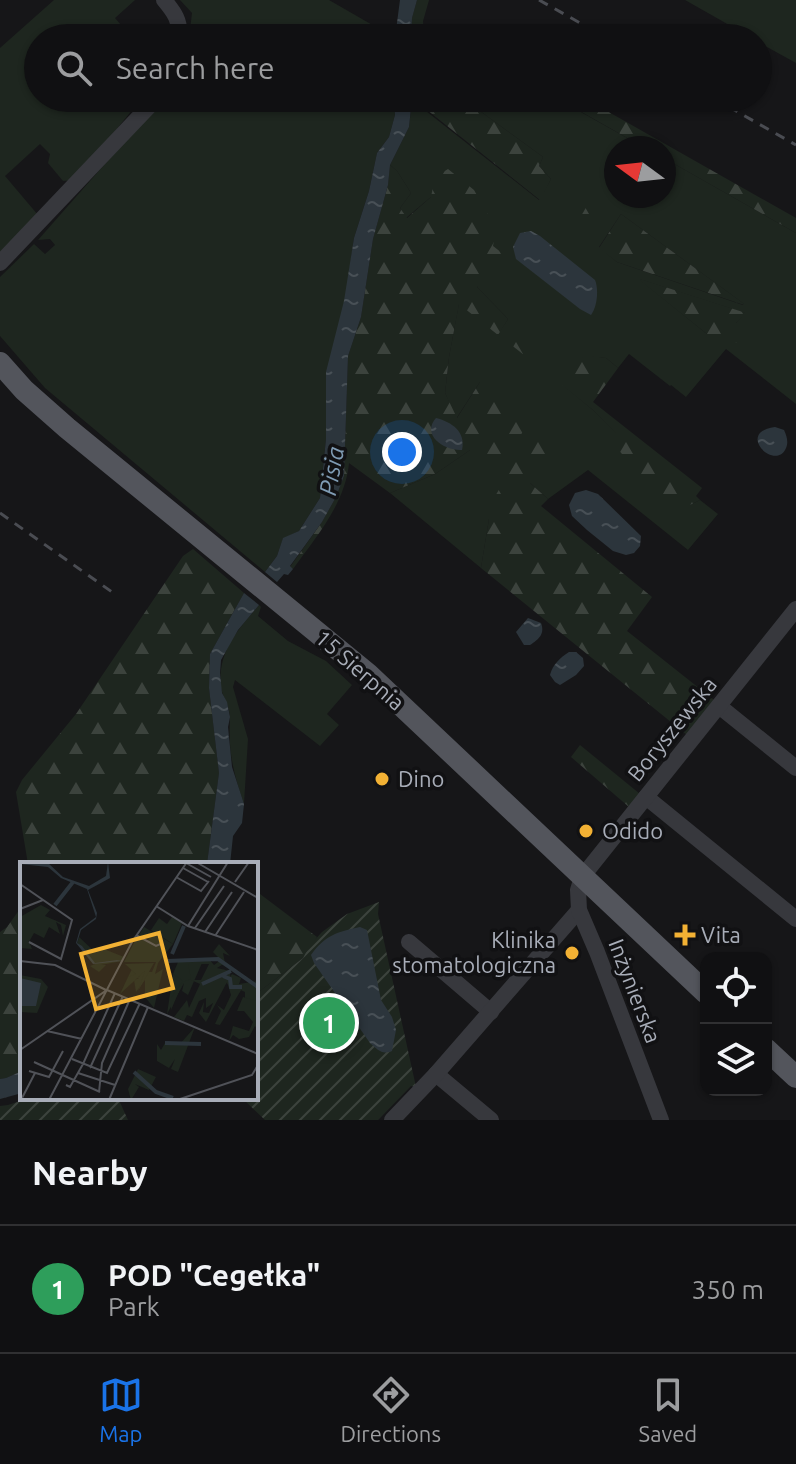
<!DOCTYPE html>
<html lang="en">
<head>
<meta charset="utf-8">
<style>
	:root { --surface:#101012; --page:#1e1e20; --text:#f1f3f6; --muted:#9c9d9f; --line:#303032; --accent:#1a73e8 }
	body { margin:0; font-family:Ubuntu,sans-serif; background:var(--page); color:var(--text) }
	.controls { position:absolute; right:24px; bottom:24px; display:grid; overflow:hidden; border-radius:16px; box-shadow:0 2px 6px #0004 }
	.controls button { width:72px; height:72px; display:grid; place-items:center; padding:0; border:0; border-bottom:2px solid var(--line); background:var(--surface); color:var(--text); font:40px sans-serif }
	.compass { position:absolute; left:604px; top:136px; width:72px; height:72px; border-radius:50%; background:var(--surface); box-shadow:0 2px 6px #0004; rotate:285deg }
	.you { position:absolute; left:402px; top:452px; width:28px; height:28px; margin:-20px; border:6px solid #fff; border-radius:50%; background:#1a73e8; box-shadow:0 0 0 12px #1a73e833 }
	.badge { display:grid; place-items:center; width:52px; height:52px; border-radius:50%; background:var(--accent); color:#fff; font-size:26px; font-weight:700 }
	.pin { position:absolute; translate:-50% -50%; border:4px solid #fff; box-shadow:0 2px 8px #0006 }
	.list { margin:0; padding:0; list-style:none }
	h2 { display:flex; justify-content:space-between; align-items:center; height:104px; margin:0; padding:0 32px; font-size:34px }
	h2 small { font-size:26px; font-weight:400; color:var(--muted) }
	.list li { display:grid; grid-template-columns:52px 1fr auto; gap:24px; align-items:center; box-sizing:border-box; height:128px; padding:0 32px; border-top:2px solid var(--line) }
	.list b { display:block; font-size:30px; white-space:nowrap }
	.list p { margin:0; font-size:26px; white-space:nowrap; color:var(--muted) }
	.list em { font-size:26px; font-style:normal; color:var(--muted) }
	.icon { flex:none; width:44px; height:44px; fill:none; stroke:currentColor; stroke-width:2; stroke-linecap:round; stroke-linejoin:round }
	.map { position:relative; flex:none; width:796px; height:1120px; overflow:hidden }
	.search { position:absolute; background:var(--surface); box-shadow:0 2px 6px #0004; left:24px; right:24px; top:24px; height:88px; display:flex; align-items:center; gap:20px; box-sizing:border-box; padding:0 28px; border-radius:44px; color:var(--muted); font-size:30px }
	.sheet { height:232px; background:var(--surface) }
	nav { display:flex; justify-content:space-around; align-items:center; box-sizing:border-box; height:112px; border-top:2px solid var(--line); background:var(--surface); font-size:22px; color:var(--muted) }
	nav a { display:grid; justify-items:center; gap:4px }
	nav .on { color:var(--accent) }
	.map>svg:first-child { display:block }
	.grass { fill:#1e261f; fill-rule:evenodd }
	.forest { fill:url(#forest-firs) }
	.garden { fill:url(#garden-furrows) }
	.water { fill:url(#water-ripples) }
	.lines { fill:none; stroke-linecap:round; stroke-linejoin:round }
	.minor { stroke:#37383d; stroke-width:16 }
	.major { stroke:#53555c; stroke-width:22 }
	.rail { stroke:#4a4c52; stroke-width:3; stroke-dasharray:10 8; stroke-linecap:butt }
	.poi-dot { fill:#f2b134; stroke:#111113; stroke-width:3 }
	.labels { text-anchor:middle; stroke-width:7; stroke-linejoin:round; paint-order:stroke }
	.street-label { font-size:22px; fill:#a8adb8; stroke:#111113 }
	.poi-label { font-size:22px; fill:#a8adb8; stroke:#111113; text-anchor:start }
	.water-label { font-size:24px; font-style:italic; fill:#7f9bb3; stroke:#111113 }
	.inset-river { fill:none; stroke:#2c353c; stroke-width:4 }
	.inset-road { fill:none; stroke:#505258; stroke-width:2 }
	.view { fill:#f2b134; fill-opacity:0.15; stroke:#f2b134; stroke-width:4 }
	.inset-edge { fill:none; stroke:#a8adb8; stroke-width:4 }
</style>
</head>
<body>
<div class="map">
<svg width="796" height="1120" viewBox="0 0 796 1120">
	<defs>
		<pattern id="forest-firs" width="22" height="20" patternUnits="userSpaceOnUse" patternTransform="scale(2)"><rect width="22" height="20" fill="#1e261f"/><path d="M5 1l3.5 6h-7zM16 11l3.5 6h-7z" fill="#3c433d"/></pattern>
		<pattern id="garden-furrows" width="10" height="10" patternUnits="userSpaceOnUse" patternTransform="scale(2)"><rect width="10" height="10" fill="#1e261f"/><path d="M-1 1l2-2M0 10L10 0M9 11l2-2" fill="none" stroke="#3c433d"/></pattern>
		<pattern id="water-ripples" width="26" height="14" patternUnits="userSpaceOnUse" patternTransform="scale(2)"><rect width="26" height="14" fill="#2c353c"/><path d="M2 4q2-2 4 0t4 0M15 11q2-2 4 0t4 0" fill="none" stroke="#485056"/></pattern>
	</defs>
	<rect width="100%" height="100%" fill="#161618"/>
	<g class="grass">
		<path d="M54,0H135L115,18L132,38H38V98H142L75,180L63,181L48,163L50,154L40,144L5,176L38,215L0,253V48Z"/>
		<path d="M180,0H329L395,38H189L192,13Z"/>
		<path d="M685,0H796V63L758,42V38H752Z"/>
		<path d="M163,98H394L395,115L389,137L377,153L369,191L354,238L326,439L320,498L299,531L283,539L277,556L265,572L45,388L0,336V277L34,244L45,254L55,245L50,239L38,240Z"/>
		<path d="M478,98H556L645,148H616V196H664V158L796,233V404L726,349L686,397L671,385L670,386L629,354L618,368L606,358L584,356L563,385L593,410L690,505L700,500L718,514L688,550L588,470L548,499L530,483L489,519L481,568L390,493L435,474L470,450L480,382L456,419L445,393L449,357L459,303L498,334L508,319L477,287L493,246L431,197L406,218L400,208L411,193L397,171L390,165L409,127L412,100L539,200L551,179L539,166L543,157L473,106ZM621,214L744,304L743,305L617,262L599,247ZM639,279L745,313L736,323L707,334Z"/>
		<path d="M259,605L261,607L258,616L288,641L326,661L352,685L327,714L339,725L320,746L235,680L233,687L248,739L244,804C233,771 228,752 230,718C230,706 223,698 221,688C217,652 237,631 259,605Z"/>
	</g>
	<g class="forest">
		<path d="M417,0H429L423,21L424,38H411L412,18Z"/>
		<path d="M412,98H478L473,106L543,157L539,166L551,179L540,200Z"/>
		<path d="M557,98H584L796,218V233L664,158V148H645Z"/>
		<path d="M390,165L397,171L411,193L400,208L407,218L431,197L435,177L448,169L474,190L496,229L493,246L502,253L477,287L508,319L498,335L459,304L449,357L445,393L457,418L480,382L529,421L499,472L470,450L435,474L390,493L349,463C345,504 316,537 293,569L290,567L322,522L336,497L344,476L348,356L361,317L373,239L388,185Z"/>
		<path d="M594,194L612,207L592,241L574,228Z"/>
		<path d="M621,214L747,306L617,262L599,248Z"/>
		<path d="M637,278L746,313L736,323L761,341L755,348L707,334Z"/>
		<path d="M514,324L532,342L524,355L504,339Z"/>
		<path d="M584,355L606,358L618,368L593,402L702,488L696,496L700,500L690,505L675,504L638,474L614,444L616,433L593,410L562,385Z"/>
		<path d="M536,427L565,451L530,483L548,499L541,506L652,597L627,631L714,700L687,735L481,568L489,519L484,515Z"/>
		<path d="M193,549L244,593L210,654L209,688L219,773L207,864H28L16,792L22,780L76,714L183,556Z"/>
		<path d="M580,745L640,794L629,807L571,757Z"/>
		<path d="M256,891L317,937L303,958L256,994Z"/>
		<path d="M22,906V1071L6,1078L0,1079V932L7,927Z"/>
	</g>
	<g class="garden">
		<path d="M379,902L378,914L416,1087L411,1086L378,1120H265L242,1098H256V994L303,958L310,945L322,932L347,914Z"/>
		<path d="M29,1098H118L128,1120H0V1106L8,1105Z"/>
	</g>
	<g class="water">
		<path d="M400,0H417L412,18L411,38H395Z"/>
		<path d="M394,98H412L409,127L390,165L388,185L373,239L361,317L348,356L344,476L336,497L322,522L290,566L293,569L288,575L284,574L277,582L265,572L277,556L283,538L299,531L320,498L326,439V372L344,301L354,238L369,191L377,153L389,137L395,115Z"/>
		<path d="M531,231L540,236L595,280C599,290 597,307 591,315L580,309L516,259L513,247L520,233Z"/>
		<path d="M436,418C452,422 466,432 462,450C444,451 421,435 436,418Z"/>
		<path d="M775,427L784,430C787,437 789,443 785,450C773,470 736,432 775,427Z"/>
		<path d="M586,490L598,494L641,536L640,546L634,553L626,555L613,551L587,530L572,516L569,505L575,493Z"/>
		<path d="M244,593L259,605L238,630L221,660L220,673L222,693L227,702L230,717L228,727L232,767L244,804L242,823L233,836L230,864H207L219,773L209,688L210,654Z"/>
		<path d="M528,618L541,623C545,634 539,639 530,645H524L516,632Z"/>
		<path d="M569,652H576L583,658L584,666L576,675L560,685L555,682L550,675C553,664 560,658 569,652Z"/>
		<path d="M360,927L367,930L381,1000L392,1017L396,1030L392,1051C382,1055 378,1050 370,1043L314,963L311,955C325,935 337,932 360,927Z"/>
		<path d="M22,1071V1093L0,1099V1079L6,1078Z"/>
	</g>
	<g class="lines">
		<g class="minor">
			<path d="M164,0C174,12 181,21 179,38"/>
			<path d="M0,263L157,98"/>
			<path d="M719,706L796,768"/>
			<path d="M646,797L796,919"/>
			<path d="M409,942L491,1012"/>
			<path d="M436,1074L491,1120"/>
			<path d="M392,1120L436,1074L579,910"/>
			<path d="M661,1120L597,952L579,910L578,890L582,877L796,609"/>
		</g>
		<g class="major">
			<path d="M0,363L24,390L67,428L368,674L706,993"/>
			<path d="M766,1049L796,1077"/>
		</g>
		<g class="rail">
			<path d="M539,0L607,38"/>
			<path d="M713,98L796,145"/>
			<path d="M0,513L112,592"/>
		</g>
	</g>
	<g class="poi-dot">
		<circle cx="382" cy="779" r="8"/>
		<circle cx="586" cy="831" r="8"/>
		<path d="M681 923h8v8h8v8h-8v8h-8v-8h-8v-8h8z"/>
		<circle cx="572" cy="953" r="8"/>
	</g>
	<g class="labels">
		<g class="street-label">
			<text transform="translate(360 670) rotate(41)" y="8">15 Sierpnia</text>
			<text transform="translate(672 729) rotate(-51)" y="8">Boryszewska</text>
			<text transform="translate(635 991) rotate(69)" y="8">Inżynierska</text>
		</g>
		<g class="poi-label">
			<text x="398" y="787">Dino</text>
			<text x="602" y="839">Odido</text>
			<text x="701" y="943">Vita</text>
			<text x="556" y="948" text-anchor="end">Klinika<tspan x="556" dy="25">stomatologiczna</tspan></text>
		</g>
		<g class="water-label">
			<text transform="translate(332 471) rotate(-80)" y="8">Pisia</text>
		</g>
	</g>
	<g transform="translate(20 862)">
		<rect width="238" height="238" fill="#161618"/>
		<path d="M124,65L153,82L138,101L135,112L143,107L134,146L125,135V118L116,130L114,118L119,116L108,115L112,107L119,115L120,109L132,110L136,100H104L117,75L127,80L129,77L118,74ZM182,101L168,133L162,129L164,121L147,152L153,112L164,114L167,102ZM212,112L221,116L219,122L238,119V139L225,140V130L206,121ZM175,165L158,210L151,207L155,197L149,206L137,199V182L141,188L145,181L159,183ZM118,207L136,215L129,228L115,222L119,225L111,238L108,227Z" fill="#1e261f"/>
		<path d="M21,43L30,48L25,54L46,63L43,74L41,63L36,60L40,72L29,65L24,76L14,71L9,80L12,87L0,86V55ZM62,67L59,75L74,89L84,87L104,95L102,99L81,103H86L79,110L70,104L75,102L57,81ZM199,82L210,94L203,91L205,101L197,106L210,109L211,124L223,125L200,163L195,162L201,149L197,143L204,148L211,133L207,120L186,160L179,151L184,140L183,150L189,151L193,141L186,146V136L179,139L172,155L167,153L164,159L154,155L167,138L169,146L180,122L171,118H181L189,102H168L171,117L163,120L151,148V136L163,119L153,112L158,100L188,96L194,103L201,98L193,90ZM134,101L118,129L125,109L100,132L108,115L116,112L105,102ZM223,135L238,139V168L235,164L229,175L219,177L213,173L209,179L213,164L229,169L233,160L224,149H217Z" fill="#1e261f"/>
		<path d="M0,113L21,117L28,125L17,151L0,150Z" fill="#1e261f"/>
		<path d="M152,55L162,61L153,82L131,68L139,56L147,62Z" fill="#1e261f"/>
		<path d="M88,0L90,16L68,28L77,51L76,57L61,68L57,81L62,84L75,101L97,98L102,99L73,102L56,81L60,67L76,55L67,27L41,16L28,5L0,2L28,1L43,15L69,24L86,14ZM0,116L21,121L16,144H0Z" fill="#2c353c"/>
		<path class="inset-river" d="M35,43L53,20M152,92L164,64M147,99L198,97L238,125M203,114L210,117L211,125H222M182,122L211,109M145,181L181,182M114,210L136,230L153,236"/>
		<path class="inset-road" d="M176,0L238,36M166,1L191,15M163,6L188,20M156,15L181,29L189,19M215,20L229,0M0,22L52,58L41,97L9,80M136,44L168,64L238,88M0,47L23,38M168,64L208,0M175,66L204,24M185,70L212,30M116,73L136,84L143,81M195,74L224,30M0,99L35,103L86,128M27,169L62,177M0,188L87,128L238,192M52,197L87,211L120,141M14,200L80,230M70,206L103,134M9,209L29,215L43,189M58,211L95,223M46,223L50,225L63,202L95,131M79,230L82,201L110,137M1,238L15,211M29,238L112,80L167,0M89,238L128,145M157,238L232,213L238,203"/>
		<path class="view" d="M139,71L153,126L76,147L61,92Z"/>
		<rect width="238" height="238" class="inset-edge"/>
	</g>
</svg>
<div class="controls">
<button><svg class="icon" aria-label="locate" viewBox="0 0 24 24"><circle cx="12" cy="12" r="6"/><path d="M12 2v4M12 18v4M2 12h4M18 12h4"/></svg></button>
<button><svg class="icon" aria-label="layers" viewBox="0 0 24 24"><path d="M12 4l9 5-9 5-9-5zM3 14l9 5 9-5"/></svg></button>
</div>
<svg class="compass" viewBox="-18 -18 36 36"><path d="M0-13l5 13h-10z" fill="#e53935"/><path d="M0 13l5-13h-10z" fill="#9c9d9f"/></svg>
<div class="you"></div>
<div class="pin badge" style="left:329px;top:1023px;background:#2e9e5b">1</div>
<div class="search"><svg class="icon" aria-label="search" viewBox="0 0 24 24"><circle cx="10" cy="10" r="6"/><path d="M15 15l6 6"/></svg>Search here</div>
</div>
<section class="sheet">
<h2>Nearby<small></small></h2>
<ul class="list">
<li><span class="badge" style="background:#2e9e5b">1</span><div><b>POD &quot;Cegełka&quot;</b><p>Park</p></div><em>350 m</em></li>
</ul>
</section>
<nav>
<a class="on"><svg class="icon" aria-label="map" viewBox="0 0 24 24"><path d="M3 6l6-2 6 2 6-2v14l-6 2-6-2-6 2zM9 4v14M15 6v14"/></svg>Map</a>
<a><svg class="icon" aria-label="directions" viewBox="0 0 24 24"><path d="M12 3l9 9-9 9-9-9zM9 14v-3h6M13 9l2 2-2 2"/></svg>Directions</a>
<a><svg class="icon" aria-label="saved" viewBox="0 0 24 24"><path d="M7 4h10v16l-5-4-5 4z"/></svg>Saved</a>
</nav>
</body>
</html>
